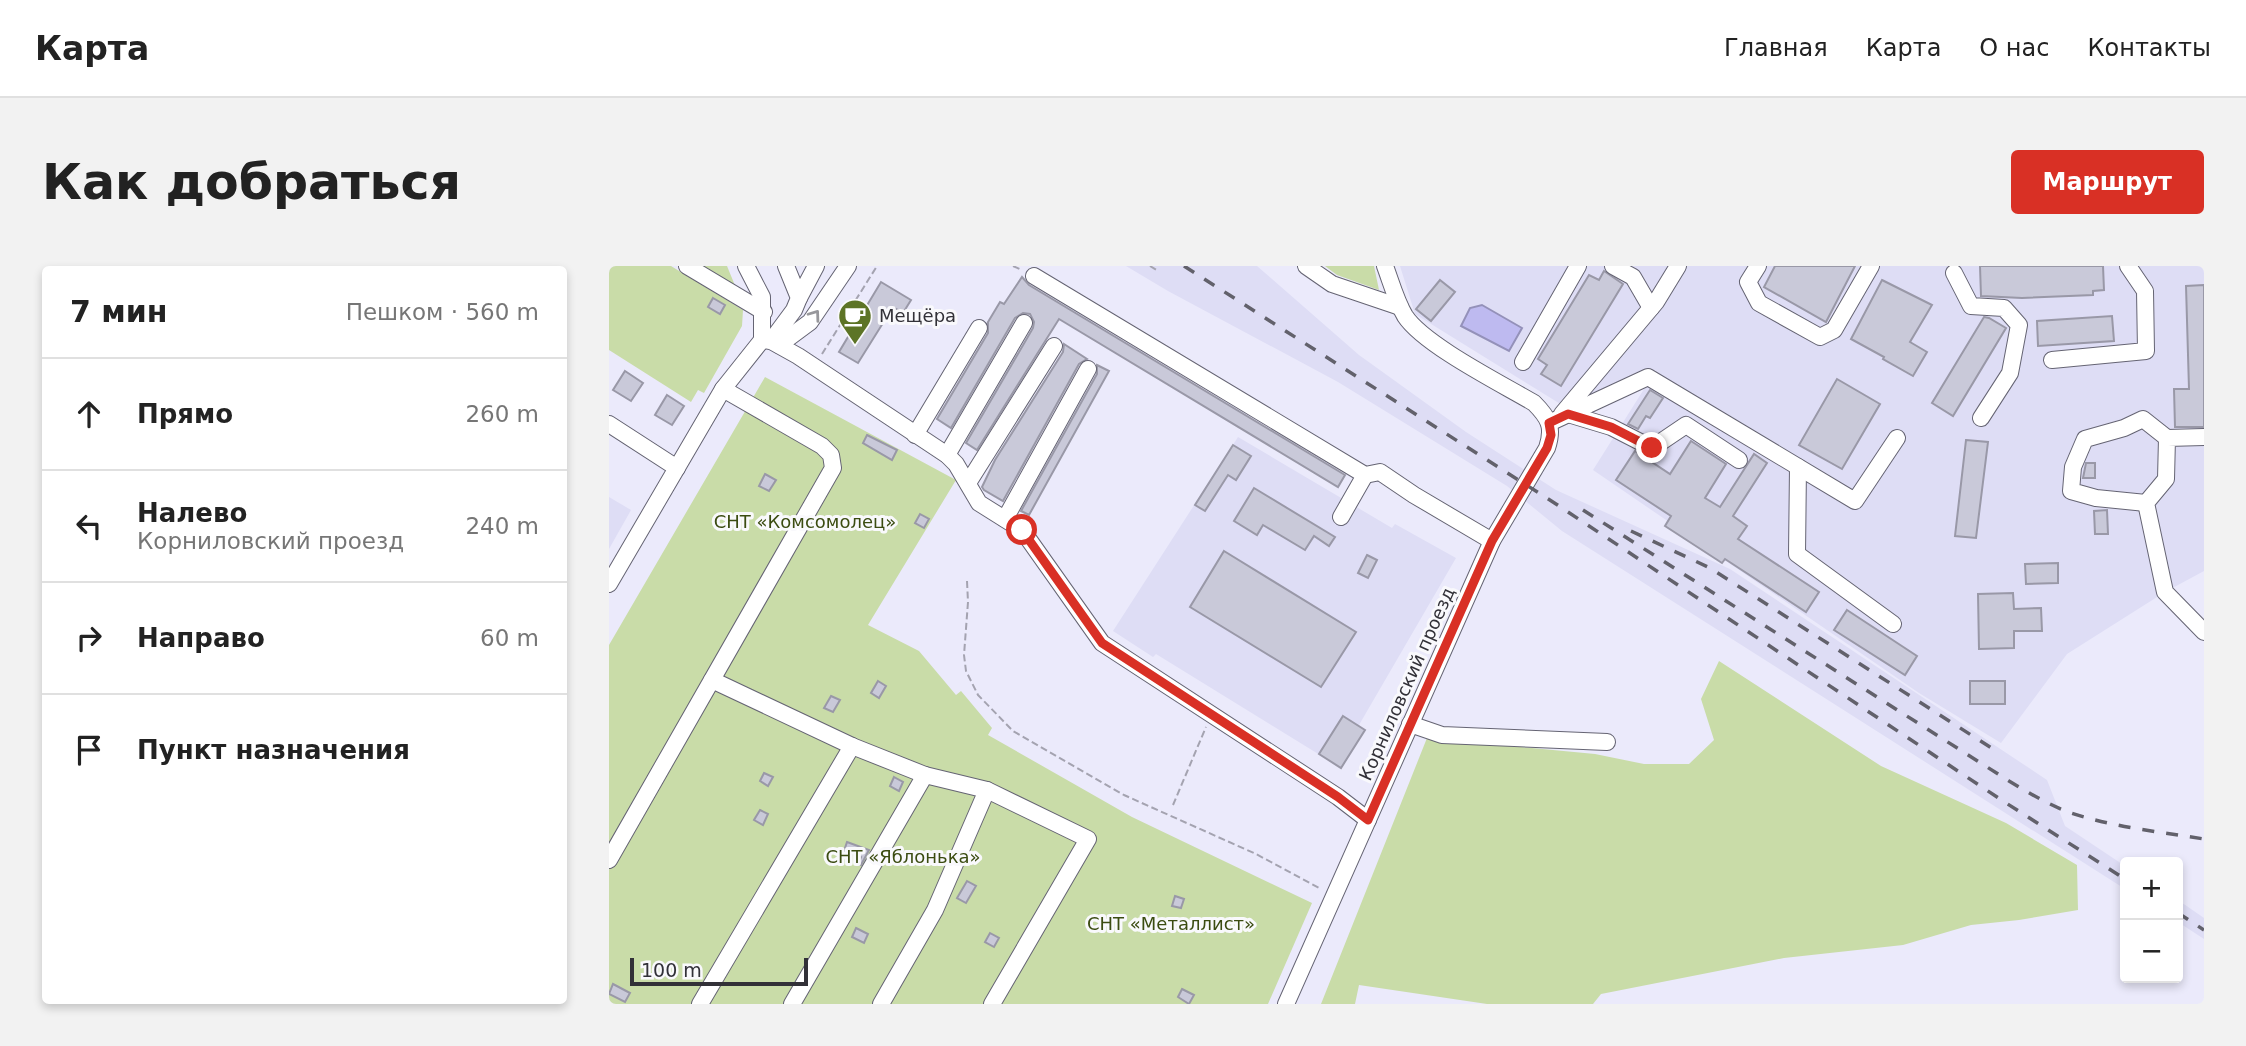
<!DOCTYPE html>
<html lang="ru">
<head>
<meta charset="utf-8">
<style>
	:root { --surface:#fff; --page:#f2f2f2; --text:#222; --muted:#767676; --line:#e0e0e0; --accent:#d93025 }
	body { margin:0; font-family:"DejaVu Sans",sans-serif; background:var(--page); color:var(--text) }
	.controls { position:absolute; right:21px; bottom:21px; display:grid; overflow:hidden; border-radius:7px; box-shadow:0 4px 10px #0003 }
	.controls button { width:63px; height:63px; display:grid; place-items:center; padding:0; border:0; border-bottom:2px solid var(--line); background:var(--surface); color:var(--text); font:35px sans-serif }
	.scale { position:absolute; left:21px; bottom:18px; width:178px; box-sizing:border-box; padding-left:7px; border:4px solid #323138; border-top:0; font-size:19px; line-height:24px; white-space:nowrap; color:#323138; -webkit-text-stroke:5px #f9f9fc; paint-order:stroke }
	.stop { position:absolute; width:21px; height:21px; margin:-16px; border:5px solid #d93025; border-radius:50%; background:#fff }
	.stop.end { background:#d93025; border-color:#fff; box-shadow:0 2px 7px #0008 }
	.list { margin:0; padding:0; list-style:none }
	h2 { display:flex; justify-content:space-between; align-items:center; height:91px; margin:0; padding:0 28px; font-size:30px }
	h2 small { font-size:23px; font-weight:400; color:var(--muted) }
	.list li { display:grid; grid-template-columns:46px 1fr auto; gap:21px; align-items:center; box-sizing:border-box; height:112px; padding:0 28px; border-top:2px solid var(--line) }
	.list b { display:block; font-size:26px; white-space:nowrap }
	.list p { margin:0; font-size:23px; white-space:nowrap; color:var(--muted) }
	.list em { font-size:23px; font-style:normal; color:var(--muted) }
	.icon { flex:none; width:38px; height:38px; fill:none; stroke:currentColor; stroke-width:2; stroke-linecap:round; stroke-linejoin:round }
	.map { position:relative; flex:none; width:1595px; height:738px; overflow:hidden; border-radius:7px }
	header { display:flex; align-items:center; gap:42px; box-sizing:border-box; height:98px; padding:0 35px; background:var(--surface); border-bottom:2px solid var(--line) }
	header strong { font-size:33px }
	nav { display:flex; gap:38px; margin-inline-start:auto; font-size:24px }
	.intro { display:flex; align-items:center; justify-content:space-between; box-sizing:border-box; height:168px; padding:0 42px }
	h1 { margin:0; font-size:49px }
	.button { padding:18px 32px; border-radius:7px; background:var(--accent); color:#fff; font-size:24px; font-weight:700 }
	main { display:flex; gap:42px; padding:0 42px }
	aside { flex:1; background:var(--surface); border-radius:7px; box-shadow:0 4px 10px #0003 }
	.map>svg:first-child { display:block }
	.built { fill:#deddf5 }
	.green { fill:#c9dca8 }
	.water { fill:#bebaf0; stroke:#9491b9; stroke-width:2 }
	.building { fill:#c9c9d9; stroke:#9998a7; stroke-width:2 }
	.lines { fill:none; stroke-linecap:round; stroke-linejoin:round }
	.minor-casing { stroke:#656473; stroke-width:18 }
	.path { stroke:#a4a3b0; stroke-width:2; stroke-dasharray:7 3.5; stroke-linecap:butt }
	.minor { stroke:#fff; stroke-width:16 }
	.rail { stroke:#62616b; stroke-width:3.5; stroke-dasharray:12 12; stroke-linecap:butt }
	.oneway { stroke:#98989c }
	.route { stroke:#d93025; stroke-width:9 }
	.labels { text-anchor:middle; stroke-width:6; stroke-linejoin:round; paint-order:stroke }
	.poi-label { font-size:18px; fill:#323138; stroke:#f9f9fc; text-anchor:start }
	.park-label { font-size:18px; fill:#3b4c11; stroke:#f9f9fc }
	.street-label { font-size:18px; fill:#323138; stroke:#f9f9fc }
</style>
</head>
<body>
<header>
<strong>Карта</strong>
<nav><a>Главная</a><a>Карта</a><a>О нас</a><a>Контакты</a></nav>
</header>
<div class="intro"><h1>Как добраться</h1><a class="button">Маршрут</a></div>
<main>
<aside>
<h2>7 мин<small>Пешком · 560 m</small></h2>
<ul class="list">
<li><svg class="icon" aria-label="ahead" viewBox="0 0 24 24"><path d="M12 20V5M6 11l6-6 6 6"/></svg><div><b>Прямо</b></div><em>260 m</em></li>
<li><svg class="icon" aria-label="left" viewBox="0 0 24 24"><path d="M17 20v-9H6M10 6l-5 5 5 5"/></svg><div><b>Налево</b><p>Корниловский проезд</p></div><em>240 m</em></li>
<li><svg class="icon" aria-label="right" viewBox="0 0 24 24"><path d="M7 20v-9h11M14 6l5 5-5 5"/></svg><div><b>Направо</b></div><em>60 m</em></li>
<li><svg class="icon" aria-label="arrive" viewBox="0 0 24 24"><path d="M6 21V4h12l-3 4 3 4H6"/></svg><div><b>Пункт назначения</b></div></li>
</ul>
</aside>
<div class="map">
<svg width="1595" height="738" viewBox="0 0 1595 738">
	<rect width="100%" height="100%" fill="#ebeafb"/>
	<g class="built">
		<path d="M517,0H648L750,89L857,166L947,224L1121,303L1438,514L1456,560L1516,600V623L953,265L898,220L729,116L559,25Z"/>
		<path d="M791,0H1595V305L1556,326L1458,388L1392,477L1310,427L984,204L1047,104L953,139L806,48Z"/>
		<path d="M629,171L783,262L786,258L847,292L750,459L756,464L732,502L547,388L544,391L504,365Z"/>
		<path d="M0,231L22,244L0,283Z"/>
		<path d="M1569,634L1595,652V673L1569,656Z"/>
	</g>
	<g class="green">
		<path d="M0,0H62L134,44L133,60L95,127L89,124L82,136L0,84Z"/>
		<path d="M93,0H118L127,22Z"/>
		<path d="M716,0H765L770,24L728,9Z"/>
		<path d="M156,111L347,214L259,359L310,385L347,429L352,425L383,462L379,469L523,551L703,637L659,738H0V379Z"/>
		<path d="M1110,395L1272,500L1397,557L1468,599L1469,644L1410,654L1362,659L1294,679L1175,692L992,728L984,738H878L750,719L746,738H712L818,472L986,488L1035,498H1080L1105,474L1092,433Z"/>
	</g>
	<path class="water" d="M873,39L913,62L900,85L852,60L861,42Z"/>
	<g class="building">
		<path d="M1166,0H1246L1217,56L1155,21Z"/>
		<path d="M1371,0H1494L1495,24L1484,25V29L1413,32L1372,30Z"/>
		<path d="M995,5L1014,18L952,120L932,108L938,99L929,93L980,9L990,14Z"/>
		<path d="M413,11L420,19L736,209L729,221L450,53L368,184L357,177L424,62L425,56L421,48L414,47L406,52L342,162L328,153L379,67V56L391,36L395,38Z"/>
		<path d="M831,14L846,26L822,55L807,43Z"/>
		<path d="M1273,14L1323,39L1301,76L1318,86L1304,110L1274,93L1275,91L1242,73Z"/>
		<path d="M272,16L302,34L294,47L284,41L249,97L230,86Z"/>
		<path d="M1595,19V161H1566L1565,123H1580L1577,20Z"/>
		<path d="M104,32L116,39L111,48L99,41Z"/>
		<path d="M1503,50L1505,75L1429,80L1428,55Z"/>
		<path d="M1375,51L1380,52L1397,62L1344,150L1323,137Z"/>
		<path d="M455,78L478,93L470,98L394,235L375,224L373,221L386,194L454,86Z"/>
		<path d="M488,99L500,105L420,249L412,245L488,108Z"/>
		<path d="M16,105L34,117L22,135L4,124Z"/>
		<path d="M1228,113L1271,138L1233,203L1190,179Z"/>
		<path d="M1041,124L1054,132L1041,152L1037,150L1029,163L1019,158Z"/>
		<path d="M58,129L75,140L63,159L46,149Z"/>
		<path d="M258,169L288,184L283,194L254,177Z"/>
		<path d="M1357,174L1379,176L1367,272L1346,270Z"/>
		<path d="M1082,175L1117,198L1096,232L1111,241L1145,188L1158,197L1124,250L1138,260L1129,273L1210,326L1197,346L1116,293L1113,297L1056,260L1062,250L1007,214L1026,185L1061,208Z"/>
		<path d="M624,179L642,190L627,214L619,209L596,245L586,239Z"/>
		<path d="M1477,197H1486V212H1474Z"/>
		<path d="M156,208L167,214L160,225L150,220Z"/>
		<path d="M645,222L726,271L720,280L705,270L696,284L654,259L648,269L625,255Z"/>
		<path d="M1498,244L1499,268H1486L1485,245Z"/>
		<path d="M311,248L320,253L315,262L306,257Z"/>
		<path d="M615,285L747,366L712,421L581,341Z"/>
		<path d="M758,289L768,294L759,312L749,307Z"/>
		<path d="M1449,297V317L1417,318L1416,298Z"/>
		<path d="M1404,327L1405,343L1432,342L1433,365H1405V382L1370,383L1369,328Z"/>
		<path d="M1238,344L1308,390L1296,409L1225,364Z"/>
		<path d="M269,415L277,420L270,432L262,427Z"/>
		<rect x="1361" y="415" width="35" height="23"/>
		<path d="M222,430L231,434L224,446L215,442Z"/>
		<path d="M734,450L756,464L732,502L710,488Z"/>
		<path d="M155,507L164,511L159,520L151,515Z"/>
		<path d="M285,511L294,516L290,525L281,520Z"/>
		<path d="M151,544L159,548L154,559L145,554Z"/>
		<path d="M238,576L260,584L252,599L249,598L252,591L235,585Z"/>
		<path d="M358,615L367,620L357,637L348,632Z"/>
		<path d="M566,630L575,633L572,642L563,640Z"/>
		<path d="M247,662L259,668L255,677L243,671Z"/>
		<path d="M381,667L390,672L385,681L376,676Z"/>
		<path d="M4,718L21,727L16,736L0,728Z"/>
		<path d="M573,723L585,729L580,738L569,731Z"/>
	</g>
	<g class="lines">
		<g class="minor-casing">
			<g id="minor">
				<path d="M78,0L155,46"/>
				<path d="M137,0L153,31V74"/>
				<path d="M697,0L723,18L791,41"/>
				<path d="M1004,0L1024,11L1042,42"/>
				<path d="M1149,0L1139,16L1150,37L1211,71L1225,64L1262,0"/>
				<path d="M1345,7L1362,40L1395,42L1410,59L1401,107L1372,152"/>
				<path d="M425,10L756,209L771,206L805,229L883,275"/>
				<path d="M190,32L207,0"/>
				<path d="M153,74L162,75L189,90L338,189L347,198L370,237L413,264L493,377L729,531L759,554"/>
				<path d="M162,75L185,44L190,32L177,0"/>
				<path d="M170,79L201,56L239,0"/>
				<path d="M1443,94L1537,85L1536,25L1519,0"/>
				<path d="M914,96L969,0"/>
				<path d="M953,148L1047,36L1069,0"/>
				<path d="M959,148L1002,161L1043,182L1077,159L1130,194"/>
				<path d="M940,157L1039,111L1246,235L1288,172"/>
				<path d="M0,158L68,202"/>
				<path d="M306,169L370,62"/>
				<path d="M1595,171L1558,172L1557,213L1537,237L1556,326L1595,366"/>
				<path d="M338,189L415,57"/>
				<path d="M1189,201L1188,288L1284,358"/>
				<path d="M359,217L445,80"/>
				<path d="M1537,237L1487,232L1462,225L1464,201L1476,173L1515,162L1534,153L1558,172"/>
				<path d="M732,251L756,209"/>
				<path d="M396,253L479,103"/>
				<path d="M0,318L114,123L153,74"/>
				<path d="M103,414L243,480L316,509L378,524L479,573L383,738"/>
				<path d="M801,458L833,469L998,476"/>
				<path d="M0,594L224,202L222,189L213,180L114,123"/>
				<path d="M91,738L243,480"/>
				<path d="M183,738L316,509"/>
				<path d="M272,738L326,644L378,524"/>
				<path d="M677,738L883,275L938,182C945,161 940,152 925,137C893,118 815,79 796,50C787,35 782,16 776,0"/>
			</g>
		</g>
		<g class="path">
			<path d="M404,0L413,4"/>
			<path d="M541,0L549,5"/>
			<path d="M213,88L268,0"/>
			<path d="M358,315L359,336L355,389L357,405L369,429L404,465L515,529L647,588L712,623"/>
			<path d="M564,539L597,461"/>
		</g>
		<use href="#minor" class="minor"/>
		<g class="rail">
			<path d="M575,0L947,238L1397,537L1516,613"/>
			<path d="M974,244L1400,515C1420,527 1440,539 1462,547C1505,561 1551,566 1595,573"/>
			<path d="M1022,265L1101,302L1384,483"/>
			<path d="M1569,647L1595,664"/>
		</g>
	</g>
	<defs><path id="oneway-chevron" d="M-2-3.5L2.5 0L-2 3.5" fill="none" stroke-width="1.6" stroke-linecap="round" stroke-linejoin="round" transform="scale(1.75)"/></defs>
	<use class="oneway" href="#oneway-chevron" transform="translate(206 49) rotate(-54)"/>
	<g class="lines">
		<path class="route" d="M413,264L493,377L729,531L759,554L883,275L938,182L942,169L940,157L959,148L1002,161L1043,182"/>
	</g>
	<defs>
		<g id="cafe-pin" transform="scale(1.75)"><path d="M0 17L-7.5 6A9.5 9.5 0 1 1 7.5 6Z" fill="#5d7426" stroke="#f9f9fc"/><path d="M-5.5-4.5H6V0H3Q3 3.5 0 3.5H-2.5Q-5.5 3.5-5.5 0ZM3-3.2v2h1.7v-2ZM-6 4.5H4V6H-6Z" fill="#fff"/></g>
	</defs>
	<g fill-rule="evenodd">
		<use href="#cafe-pin" x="246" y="50"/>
	</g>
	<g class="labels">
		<g class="poi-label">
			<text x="270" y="56">Мещёра</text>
		</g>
		<g class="park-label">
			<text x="196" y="262">СНТ «Комсомолец»</text>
			<text x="294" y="597">СНТ «Яблонька»</text>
			<text x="562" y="664">СНТ «Металлист»</text>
		</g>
		<g class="street-label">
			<text transform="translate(798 418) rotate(-66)" y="6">Корниловский проезд</text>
		</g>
	</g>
</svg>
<div class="controls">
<button>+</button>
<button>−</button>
</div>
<div class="scale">100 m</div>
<div class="stop" style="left:413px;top:264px"></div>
<div class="stop end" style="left:1043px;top:182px"></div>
</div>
</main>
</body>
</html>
